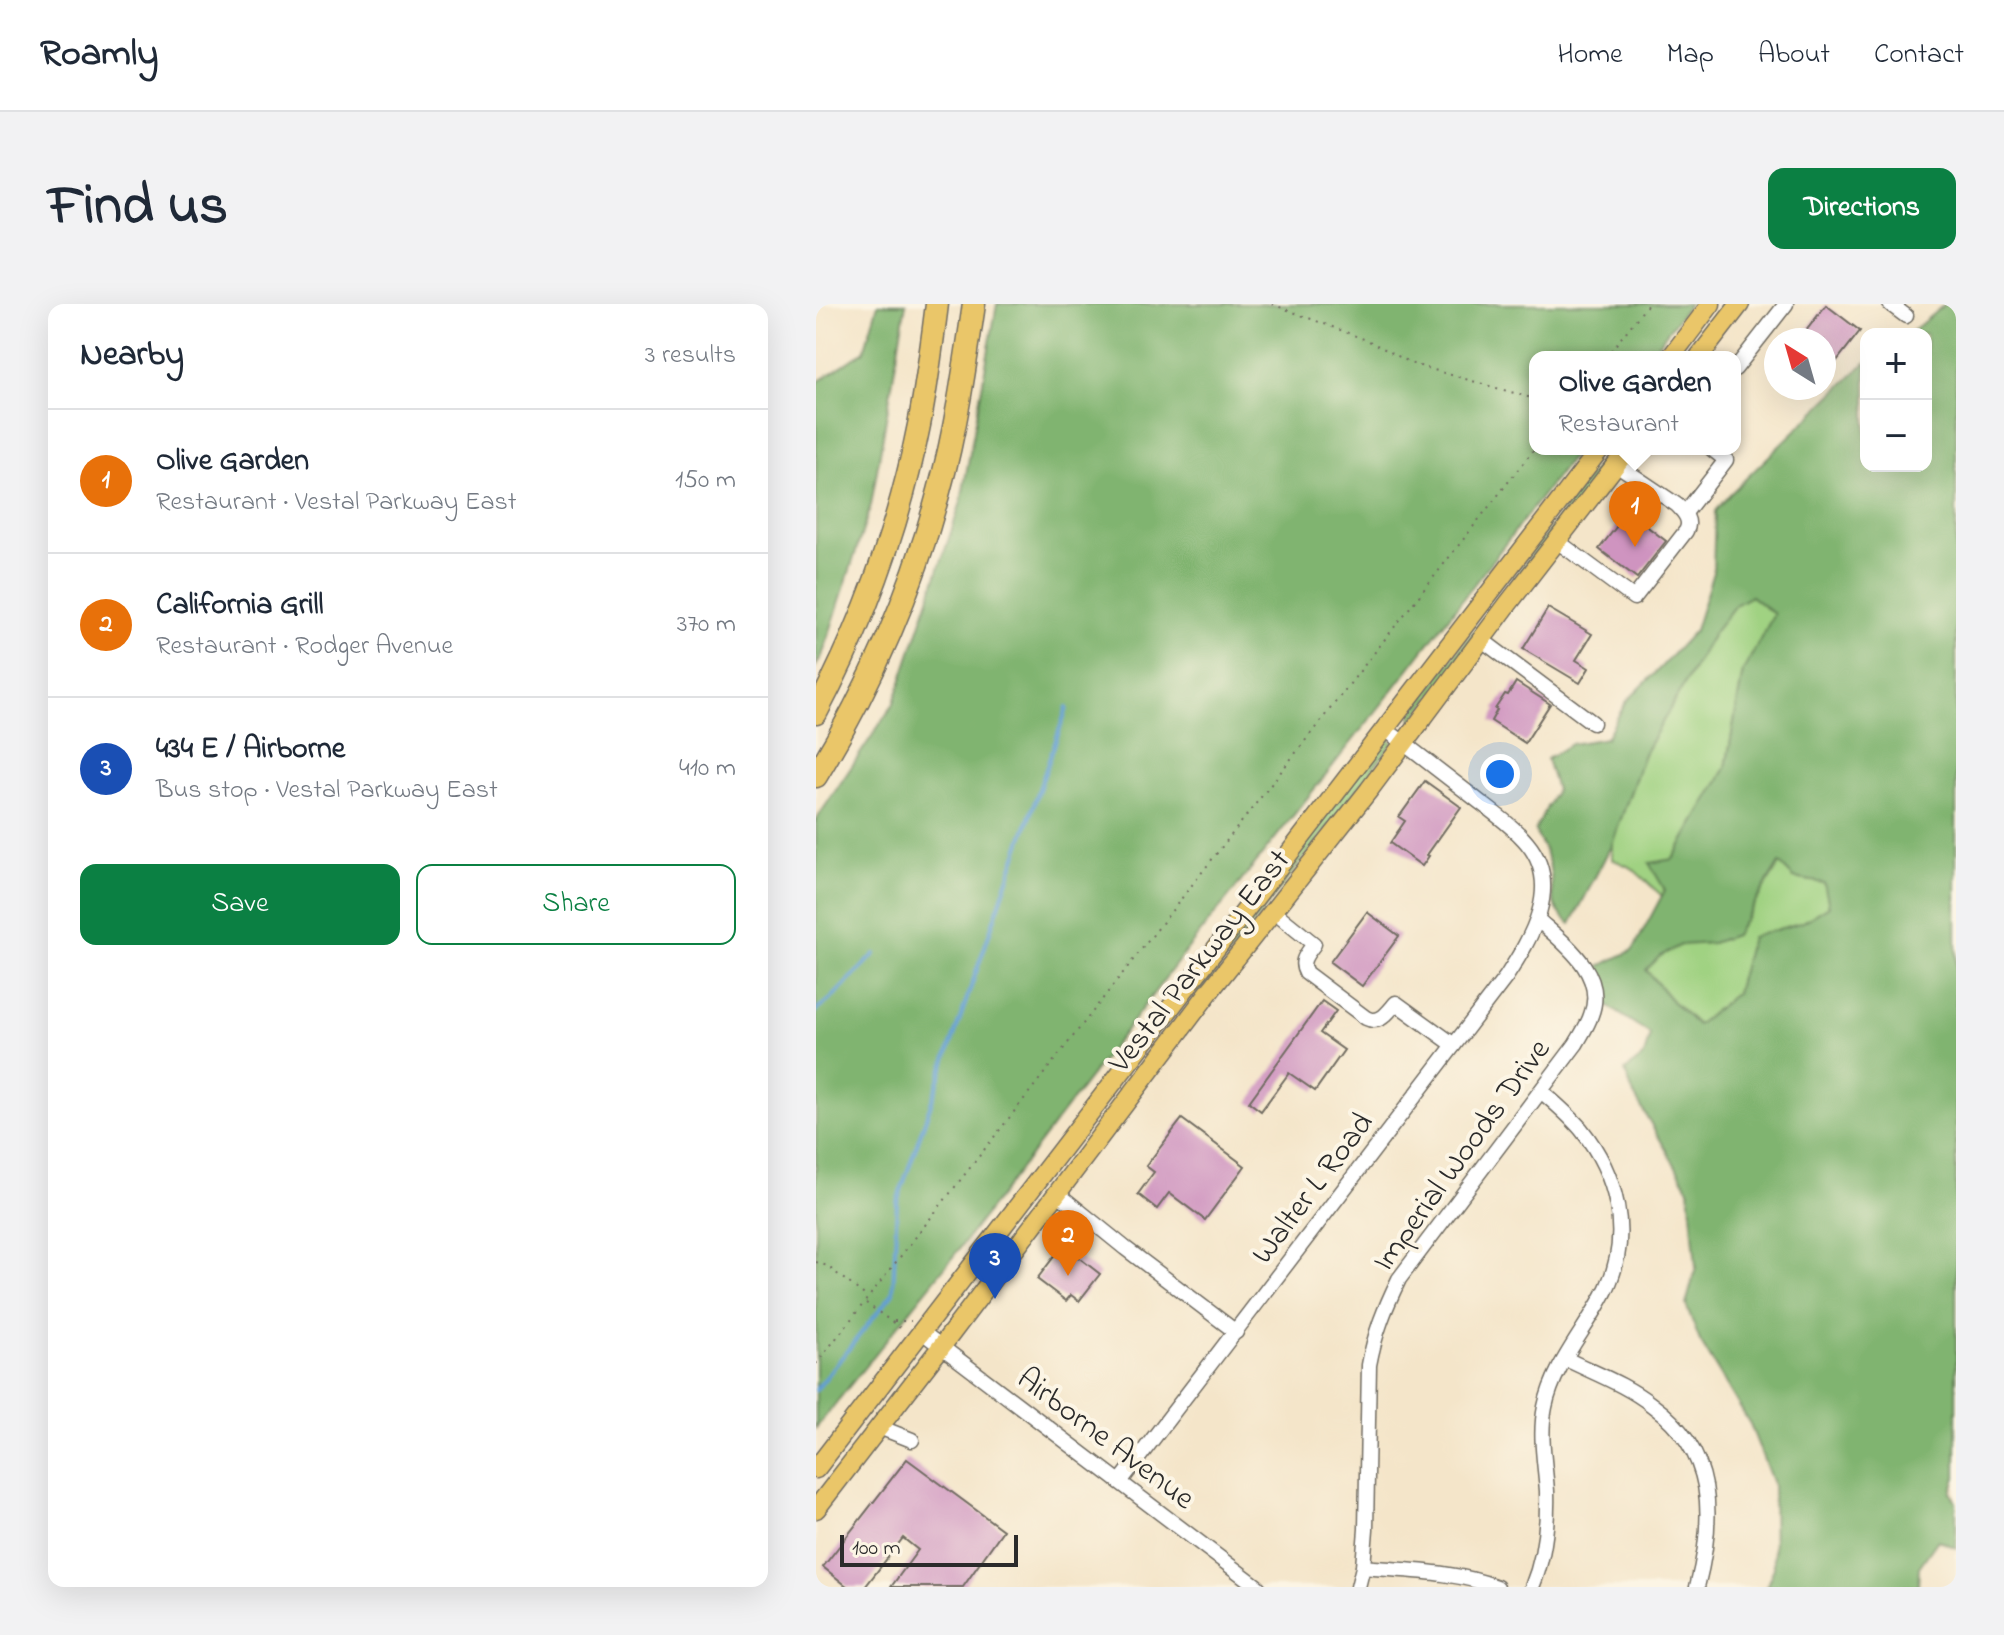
<!DOCTYPE html>
<html lang="en">
<head>
<meta charset="utf-8">
<style>
	:root { --surface:#fff; --page:#f2f2f3; --text:#1f2937; --muted:#747a83; --line:#e0e1e3; --accent:#0b8043 }
	body { margin:0; font-family:"Indie Flower",sans-serif; background:var(--page); color:var(--text) }
	.controls { position:absolute; right:24px; top:24px; display:grid; overflow:hidden; border-radius:16px; box-shadow:0 8px 32px #0002 }
	.controls button { width:72px; height:72px; display:grid; place-items:center; padding:0; border:0; border-bottom:2px solid var(--line); background:var(--surface); color:var(--text); font:40px sans-serif }
	.compass { position:absolute; left:948px; top:24px; width:72px; height:72px; border-radius:50%; background:var(--surface); box-shadow:0 8px 32px #0002; rotate:323deg }
	.scale { position:absolute; left:24px; bottom:20px; width:178px; box-sizing:border-box; padding-left:8px; border:4px solid #2b2b2b; border-top:0; font-size:22px; line-height:28px; white-space:nowrap; color:#2b2b2b; -webkit-text-stroke:6px #fcf5e5; paint-order:stroke }
	.you { position:absolute; left:684px; top:470px; width:28px; height:28px; margin:-20px; border:6px solid #fff; border-radius:50%; background:#1a73e8; box-shadow:0 0 0 12px #1a73e833 }
	.badge { display:grid; place-items:center; width:52px; height:52px; border-radius:50%; background:var(--accent); color:#fff; font-size:26px; font-weight:700 }
	.pin { position:absolute; translate:-50% -66px; filter:drop-shadow(0 2px 4px #0008) }
	.pin::after { content:''; position:absolute; top:42px; width:28px; height:24px; background:inherit; clip-path:polygon(0 0,100% 0,50% 100%) }
	.popup { position:absolute; left:713px; top:47px; width:212px; height:104px; box-sizing:border-box; display:grid; place-content:center; border-radius:16px; background:var(--surface); filter:drop-shadow(0 2px 6px #0005); font-size:26px; white-space:nowrap; color:var(--muted) }
	.popup b { font-size:30px; color:var(--text) }
	.popup::after { content:''; position:absolute; left:50%; top:100%; margin-left:-16px; border:16px solid transparent; border-top-color:var(--surface) }
	.list { margin:0; padding:0; list-style:none }
	h2 { display:flex; justify-content:space-between; align-items:center; height:104px; margin:0; padding:0 32px; font-size:34px }
	h2 small { font-size:26px; font-weight:400; color:var(--muted) }
	.list li { display:grid; grid-template-columns:52px 1fr auto; gap:24px; align-items:center; box-sizing:border-box; height:144px; padding:0 32px; border-top:2px solid var(--line) }
	.list b { display:block; font-size:30px; white-space:nowrap }
	.list p { margin:0; font-size:26px; white-space:nowrap; color:var(--muted) }
	.list em { font-size:26px; font-style:normal; color:var(--muted) }
	.actions { display:flex; gap:16px; padding:24px 32px }
	.actions a { flex:1; padding:18px 0; border:2px solid var(--accent); border-radius:16px; text-align:center; font-size:28px; color:var(--accent) }
	.actions .main { background:var(--accent); color:#fff }
	.map { position:relative; flex:none; width:1140px; height:1283px; overflow:hidden; border-radius:16px }
	header { display:flex; align-items:center; gap:48px; box-sizing:border-box; height:112px; padding:0 40px; background:var(--surface); border-bottom:2px solid var(--line) }
	header strong { font-size:38px }
	nav { display:flex; gap:44px; margin-inline-start:auto; font-size:28px }
	.intro { display:flex; align-items:center; justify-content:space-between; box-sizing:border-box; height:192px; padding:0 48px }
	h1 { margin:0; font-size:56px }
	.button { padding:20px 36px; border-radius:16px; background:var(--accent); color:#fff; font-size:28px; font-weight:700 }
	main { display:flex; gap:48px; padding:0 48px }
	aside { flex:1; background:var(--surface); border-radius:16px; box-shadow:0 8px 32px #0002 }
	.map>svg:first-child { display:block }
	.green { fill:#a0d282; stroke:#667e56; stroke-width:2 }
	.forest { fill:#80b470; stroke:#56704e; stroke-width:2; fill-rule:evenodd }
	.lines { fill:none; stroke-linecap:round; stroke-linejoin:round }
	.stream { stroke:#629fd3; stroke-width:4 }
	.building { fill:#cf94c0 }
	.minor-casing { stroke:#716c62; stroke-width:17 }
	.major-casing { stroke:#716c62; stroke-width:21 }
	.highway-casing { stroke:#716c62; stroke-width:25 }
	.path { stroke:#716c62; stroke-width:2; stroke-dasharray:2 6; stroke-linecap:butt }
	.minor { stroke:#fff; stroke-width:14 }
	.major { stroke:#eac669; stroke-width:18 }
	.highway { stroke:#eac669; stroke-width:22 }
	.labels { text-anchor:middle; stroke-width:8; stroke-linejoin:round; paint-order:stroke }
	.street-label { font-size:32px; fill:#2b2b2b; stroke:#fcf5e5 }
</style>
</head>
<body>
<header>
<strong>Roamly</strong>
<nav><a>Home</a><a>Map</a><a>About</a><a>Contact</a></nav>
</header>
<div class="intro"><h1>Find us</h1><a class="button">Directions</a></div>
<main>
<aside>
<h2>Nearby<small>3 results</small></h2>
<ul class="list">
<li><span class="badge" style="background:#e8710a">1</span><div><b>Olive Garden</b><p>Restaurant · Vestal Parkway East</p></div><em>150 m</em></li>
<li><span class="badge" style="background:#e8710a">2</span><div><b>California Grill</b><p>Restaurant · Rodger Avenue</p></div><em>370 m</em></li>
<li><span class="badge" style="background:#1a4fb4">3</span><div><b>434 E / Airborne</b><p>Bus stop · Vestal Parkway East</p></div><em>410 m</em></li>
</ul>
<div class="actions"><a class="main">Save</a><a>Share</a></div>
</aside>
<div class="map">
<svg width="1140" height="1283" viewBox="0 0 1140 1283">
	<rect width="100%" height="100%" fill="#fcf5e5"/>
	<filter id="ink" filterUnits="userSpaceOnUse"><feTurbulence type="fractalNoise" baseFrequency=".0125" numOctaves="2"/><feDisplacementMap in="SourceGraphic" scale="16" xChannelSelector="R" yChannelSelector="G"/><feConvolveMatrix kernelMatrix="1 2 1 2 8 2 1 2 1" color-interpolation-filters="sRGB"/></filter>
	<filter id="wash" filterUnits="userSpaceOnUse"><feTurbulence type="fractalNoise" baseFrequency=".006" numOctaves="4" result="noise"/><feDisplacementMap in="SourceGraphic" scale="32" xChannelSelector="R" yChannelSelector="G"/><feGaussianBlur stdDeviation="1.8" result="paint"/><feColorMatrix in="noise" values="0 0 0 0 0 0 0 0 0 0 0 0 0 0 0 0 0 1.4 0 .05"/><feComposite in="paint" operator="in"/></filter>
	<g filter="url(#wash)">
		<rect width="100%" height="100%" fill="#f4e5c9"/>
		<g class="green">
			<path d="M794,145H803L598,415H595L597,408Z"/>
			<path d="M935,292L959,311L927,367L910,464L857,555L846,592L816,564L796,555V540L828,450L897,330L919,301Z"/>
			<path d="M570,434L577,438L381,693L382,687L400,654Z"/>
			<path d="M964,559L978,574L1009,579L1013,602L987,618L936,633L920,689L882,721L856,697L830,666L844,652L865,640L896,639L919,631Z"/>
		</g>
		<g class="forest">
			<path d="M62,0H90L55,201L6,352L0,362V79L48,47Z"/>
			<path d="M181,0H873L832,53H719V145H762L569,396L373,643L136,954L0,1124V516L78,399L145,198Z"/>
			<path d="M1129,0H1140V1173L1135,1188L1140,1199V1244L1122,1236L1103,1263L1102,1283H950L958,1264L957,1180L934,1120L884,1037L870,1001L880,963L873,885L817,789L809,767L828,752L834,730L789,700L790,684L782,663L817,646L849,586L833,559L857,555L910,464L927,367L958,310L935,292L919,301L897,330L828,450L796,540L755,620C727,599 741,583 732,556C729,546 723,536 719,526L740,486L731,455L755,440L790,434L810,398L845,363L879,326L897,268L899,207L914,190L1050,58V162H1110V30H1093ZM963,559L978,574L1008,579L1013,602L987,618L935,633L920,689L881,721L856,697L830,666L844,652L865,641L896,639L919,631Z"/>
		</g>
		<g class="lines">
			<g class="stream">
				<path d="M0,707L16,694L59,650"/>
				<path d="M0,1086L77,989L81,898L251,404"/>
			</g>
		</g>
		<g id="blocks">
			<g class="building">
				<path d="M1010,1L1044,27L1013,67L1008,63V36H983Z"/>
				<path d="M812,208L850,237L821,274L783,245Z"/>
				<path d="M732,304L776,330L760,356L773,364L764,379L707,345Z"/>
				<path d="M700,378L734,400L709,439L675,417L681,406L679,405L689,390L692,391Z"/>
				<path d="M609,477L645,503L611,551L613,552L606,562L574,539L589,517L583,513Z"/>
				<path d="M551,608L583,632L546,682L514,658Z"/>
				<path d="M506,697L520,707L504,729L528,746L499,787L473,769L445,807L433,798Z"/>
				<path d="M366,815L429,862L389,916L353,889L341,905L322,890L338,868L330,862Z"/>
				<path d="M257,949L284,970L263,997L255,991L250,997L221,975L240,950L250,958Z"/>
				<path d="M91,1155L187,1226L147,1283H75L102,1246L87,1234L49,1283H32L7,1263Z"/>
			</g>
		</g>
	</g>
	<g filter="url(#ink)">
		<use href="#blocks" fill-opacity="0" stroke="#716c62" stroke-width="2"/>
		<g class="lines">
			<g class="minor-casing">
				<g id="minor">
					<path d="M1074,0L1090,12"/>
					<path d="M919,65L970,0"/>
					<path d="M869,209L910,156L896,145"/>
					<path d="M741,237L818,294L870,227C876,217 868,208 861,201L800,160"/>
					<path d="M666,336L777,419"/>
					<path d="M457,607L498,640C491,650 483,657 490,669L550,714C564,721 571,709 580,699L638,741"/>
					<path d="M241,889L309,944L420,1028"/>
					<path d="M106,1028L442,1283"/>
					<path d="M750,1055C778,1069 811,1081 836,1101C900,1147 899,1213 881,1283"/>
					<path d="M63,1123L96,1136"/>
					<path d="M304,1178L690,673C715,634 747,582 711,539C697,522 678,509 660,495C630,472 599,448 568,424"/>
					<path d="M547,1263C592,1267 638,1267 681,1283"/>
					<path d="M542,1283L547,1263L550,1225L553,1061C559,1028 569,1004 583,975L760,740C765,731 772,721 775,711C791,670 748,639 722,616"/>
					<path d="M716,1283C728,1254 732,1219 731,1187C729,1159 723,1131 729,1103C738,1059 772,1024 791,984C816,930 801,870 765,825C753,811 739,799 725,787"/>
				</g>
			</g>
			<g class="major-casing">
				<g id="major">
					<path d="M855,53L895,0"/>
					<path d="M883,53L924,0"/>
					<path d="M0,1165L784,145"/>
					<path d="M0,1205L125,1043L397,683L553,486L692,300L812,145"/>
				</g>
			</g>
			<g class="highway-casing">
				<g id="highway">
					<path d="M0,409C48,318 83,222 103,121C111,81 116,40 121,0"/>
					<path d="M0,472C54,383 96,288 123,187C140,126 149,62 158,0"/>
				</g>
			</g>
			<g class="path">
				<path d="M456,0L553,37L597,60L719,95"/>
				<path d="M790,53L832,0"/>
				<path d="M0,958L11,962L51,993"/>
				<path d="M50,999L87,1026"/>
				<path d="M78,1017H95"/>
				<path d="M0,1060L719,144"/>
			</g>
			<use href="#minor" class="minor"/>
			<use href="#major" class="major"/>
			<use href="#highway" class="highway"/>
		</g>
	</g>
	<g class="labels">
		<g class="street-label">
			<text transform="translate(382 656) rotate(-52)" y="11">Vestal Parkway East</text>
			<text transform="translate(644 850) rotate(-54)" y="11">Imperial Woods Drive</text>
			<text transform="translate(495 883) rotate(-53)" y="11">Walter L Road</text>
			<text transform="translate(291 1133) rotate(37)" y="11">Airborne Avenue</text>
		</g>
	</g>
</svg>
<div class="controls">
<button>+</button>
<button>−</button>
</div>
<svg class="compass" viewBox="-18 -18 36 36"><path d="M0-13l5 13h-10z" fill="#e53935"/><path d="M0 13l5-13h-10z" fill="#747a83"/></svg>
<div class="scale">100 m</div>
<div class="you"></div>
<div class="pin badge" style="left:819px;top:243px;background:#e8710a">1</div>
<div class="popup"><b>Olive Garden</b>Restaurant</div>
<div class="pin badge" style="left:252px;top:972px;background:#e8710a">2</div>
<div class="pin badge" style="left:179px;top:995px;background:#1a4fb4">3</div>
</div>
</main>
</body>
</html>
